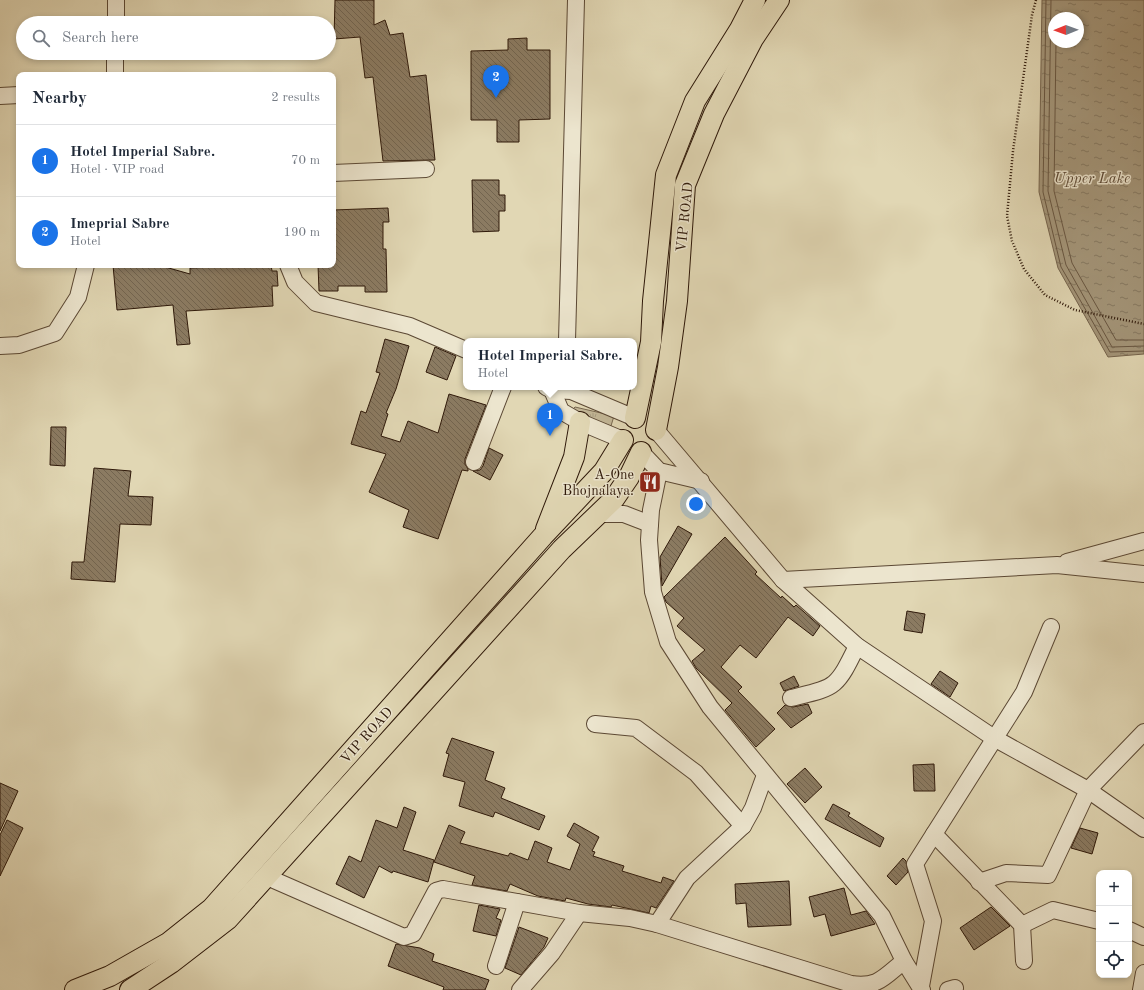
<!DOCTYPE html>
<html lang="en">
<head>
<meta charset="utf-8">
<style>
	:root { --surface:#fff; --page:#f2f2f3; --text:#1f2937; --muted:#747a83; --line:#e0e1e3; --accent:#1a73e8 }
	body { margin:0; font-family:"Old Standard TT",serif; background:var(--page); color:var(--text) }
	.controls { position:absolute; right:12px; bottom:12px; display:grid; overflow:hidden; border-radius:8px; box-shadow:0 2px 6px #0003 }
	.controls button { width:36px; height:36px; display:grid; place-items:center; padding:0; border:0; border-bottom:1px solid var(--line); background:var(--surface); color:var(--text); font:20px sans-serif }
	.compass { position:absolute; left:1048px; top:12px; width:36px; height:36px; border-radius:50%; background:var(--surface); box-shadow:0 2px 6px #0003; rotate:269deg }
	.you { position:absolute; left:696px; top:504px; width:14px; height:14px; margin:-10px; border:3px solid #fff; border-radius:50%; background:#1a73e8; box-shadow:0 0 0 6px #1a73e833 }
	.badge { display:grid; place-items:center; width:26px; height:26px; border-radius:50%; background:var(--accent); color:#fff; font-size:13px; font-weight:700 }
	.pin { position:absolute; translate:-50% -33px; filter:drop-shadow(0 1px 2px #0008) }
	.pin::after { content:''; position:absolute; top:21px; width:14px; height:12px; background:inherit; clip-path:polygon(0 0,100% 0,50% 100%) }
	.popup { position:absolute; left:463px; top:338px; width:174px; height:52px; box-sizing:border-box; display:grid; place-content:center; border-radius:8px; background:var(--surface); filter:drop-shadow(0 1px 3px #0005); font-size:13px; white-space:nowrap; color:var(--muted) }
	.popup b { font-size:15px; color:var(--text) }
	.popup::after { content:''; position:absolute; left:50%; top:100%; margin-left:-8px; border:8px solid transparent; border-top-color:var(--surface) }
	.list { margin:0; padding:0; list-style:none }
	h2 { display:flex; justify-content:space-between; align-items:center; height:52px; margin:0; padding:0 16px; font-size:17px }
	h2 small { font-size:13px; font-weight:400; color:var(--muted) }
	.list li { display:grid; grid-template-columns:26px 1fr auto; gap:12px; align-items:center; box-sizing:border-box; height:72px; padding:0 16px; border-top:1px solid var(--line) }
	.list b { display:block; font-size:15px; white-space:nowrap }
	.list p { margin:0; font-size:13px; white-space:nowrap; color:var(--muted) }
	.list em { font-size:13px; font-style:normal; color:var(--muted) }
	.icon { flex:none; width:22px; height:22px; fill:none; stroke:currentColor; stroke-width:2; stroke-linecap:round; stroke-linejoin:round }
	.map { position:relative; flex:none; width:1144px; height:990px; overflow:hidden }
	.search { position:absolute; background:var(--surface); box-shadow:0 2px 6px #0003; left:16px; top:16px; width:320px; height:44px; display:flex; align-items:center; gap:10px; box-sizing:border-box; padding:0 14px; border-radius:22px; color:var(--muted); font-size:15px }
	.panel { position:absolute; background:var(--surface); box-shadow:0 2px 6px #0003; left:16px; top:72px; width:320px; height:196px; border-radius:8px }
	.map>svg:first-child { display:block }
	.grass { fill:url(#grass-tufts); stroke:#786850 }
	.water { fill:url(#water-ripples); stroke:#75644d; fill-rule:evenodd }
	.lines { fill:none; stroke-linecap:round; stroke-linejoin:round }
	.shore { stroke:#695742; stroke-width:1 }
	.building { fill:url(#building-back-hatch); stroke:#2e1809 }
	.minor-casing { stroke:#5b4834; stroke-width:18 }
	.major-casing { stroke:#2e1809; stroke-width:22 }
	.path { stroke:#2e1809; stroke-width:2.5; stroke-dasharray:1 2; stroke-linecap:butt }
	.minor { stroke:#ece5ce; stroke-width:16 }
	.major { stroke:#e1d7b4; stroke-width:20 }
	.labels { text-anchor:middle; stroke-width:3; stroke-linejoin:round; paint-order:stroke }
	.street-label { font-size:14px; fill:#2e1809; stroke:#ece5ce }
	.poi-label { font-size:14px; fill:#2e1809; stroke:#ece5ce; text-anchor:end }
	.water-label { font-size:15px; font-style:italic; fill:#5d4a36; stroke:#ece5ce }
</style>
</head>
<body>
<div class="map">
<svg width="1144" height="990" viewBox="0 0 1144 990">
	<defs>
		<pattern id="grass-tufts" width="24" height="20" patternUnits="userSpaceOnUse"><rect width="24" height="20" fill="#c3b797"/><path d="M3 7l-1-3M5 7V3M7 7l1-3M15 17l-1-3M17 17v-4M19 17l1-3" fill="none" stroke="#a89d81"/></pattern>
		<pattern id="water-ripples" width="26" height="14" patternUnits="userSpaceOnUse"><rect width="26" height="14" fill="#a4967a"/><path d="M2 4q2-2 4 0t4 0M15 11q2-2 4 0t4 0" fill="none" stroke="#867962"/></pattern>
		<pattern id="building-back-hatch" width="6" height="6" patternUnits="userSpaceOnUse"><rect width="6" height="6" fill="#8b7b62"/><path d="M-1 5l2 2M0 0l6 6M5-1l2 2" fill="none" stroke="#72644f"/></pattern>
	</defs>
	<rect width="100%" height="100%" fill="#e1d7b4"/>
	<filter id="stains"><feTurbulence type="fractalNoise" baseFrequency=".005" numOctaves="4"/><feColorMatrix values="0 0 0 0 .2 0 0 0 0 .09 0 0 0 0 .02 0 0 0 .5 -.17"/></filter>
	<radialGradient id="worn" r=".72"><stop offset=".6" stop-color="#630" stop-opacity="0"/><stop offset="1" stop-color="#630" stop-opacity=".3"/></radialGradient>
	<path class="grass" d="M575,407L614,416L607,439L572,410Z"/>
	<path class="water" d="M1042,0H1144V354L1108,357L1058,268L1039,192ZM1054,18H1078V42H1054Z"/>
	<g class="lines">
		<g class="shore">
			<path d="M1046,0L1043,192L1061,267L1110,352L1144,351"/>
			<path d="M1051,0L1048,191L1066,265L1112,347L1144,346"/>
			<path d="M1056,42L1054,191L1072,263L1116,340H1144"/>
		</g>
	</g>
	<g class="building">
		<path d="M335,0H374V25L385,20L390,35L403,33L410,77L426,75L435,160L383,161L373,77L365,78L360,37L334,39Z"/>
		<path d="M527,38V50H550V119L519,120V142H497V120H471V51L508,50V39Z"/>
		<path d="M472,180H499V195H505V211H499V231L473,232Z"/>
		<path d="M388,208L389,222H383V249H386L387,292H365V286H338V291H319L318,265H333V210Z"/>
		<path d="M113,265H158L190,274V268L271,265L272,271H277L278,286H272L273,306L186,311L190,344L177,345L173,305L117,310Z"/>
		<path d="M385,339L409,346L396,389L386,413L388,414L381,436L400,442L408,421L438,433L449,394L486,405L465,459V464L468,469V471L462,470L438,539L403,527L409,510L369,492L386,454L351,444L361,411L366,413L380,373L376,372Z"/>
		<path d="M435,347L456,356L447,380L426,372Z"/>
		<path d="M51,427H66L65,466L50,465Z"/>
		<path d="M489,448L503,455L490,480L473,471L480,470L483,466Z"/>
		<path d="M94,468L131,471L128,496L153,497L151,525L120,524L115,582L71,579L72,562H84Z"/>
		<path d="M678,526L692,534L662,586L660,557Z"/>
		<path d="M725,537L757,572L755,574L781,598L782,596L794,607L796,605L820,626L813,636L788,617L756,658L740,645L721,667L742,687L738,691L775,729L756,747L725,710L732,703L696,668L692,661L705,650L677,626L684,618L666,602L664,597Z"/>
		<path d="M907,611L925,614L922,633L904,630Z"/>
		<path d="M940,671L958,683L950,697L931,684Z"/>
		<path d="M794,676L799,686L784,691L780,683Z"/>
		<path d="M808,704L812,713L791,728L777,713L785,705L793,707Z"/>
		<path d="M452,738L494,752L485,780L505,788L501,798L545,816L539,830L495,812L493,817L459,806L465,782L443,776L449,754L446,753Z"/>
		<path d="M934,764L935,791H914L913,765Z"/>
		<path d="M805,768L822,787L805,803L787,784Z"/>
		<path d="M0,783L18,791L0,831Z"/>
		<path d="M833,804L850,813L848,816L884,838L880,847L825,819Z"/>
		<path d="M404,807L416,812L403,850L434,860L428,882L393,871L392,873L379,866L364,898L336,884L349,856L361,862L376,820L397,828Z"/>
		<path d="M7,820L23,828L0,876V835Z"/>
		<path d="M574,823L599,837L592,851L595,852L593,856L624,866L622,871L661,883L663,877L674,881L656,908L651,906L649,913L612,905L611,907L588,904L566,898L565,901L538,896L510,884L507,891L472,885L475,876L434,862L449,825L465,832L460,843L508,856L510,853L528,860L535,841L552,848L547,862L570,870L580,844L567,836Z"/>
		<path d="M1080,828L1098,833L1092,854L1071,848Z"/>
		<path d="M903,858L906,861L908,872L896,885L887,876Z"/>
		<path d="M789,881L791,925L748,927L746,903L736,904L735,884Z"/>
		<path d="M844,888L851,915L866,911L875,924L831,936L825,914L814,917L809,897Z"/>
		<path d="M479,905L500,909L496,918L501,920L496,936L473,931Z"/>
		<path d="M991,907L1010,926L974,950L960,928Z"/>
		<path d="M519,927L548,938L544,947L521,975L505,968Z"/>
		<path d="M396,944L420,948L434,954L432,961L489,980L485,990H443L444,987L388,966Z"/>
	</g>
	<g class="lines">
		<g class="minor-casing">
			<g id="minor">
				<path d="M116,23V0"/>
				<path d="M115,75V53"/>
				<path d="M0,96L19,95"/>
				<path d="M333,173L426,169"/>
				<path d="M288,265L295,282L316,303L410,326L466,350"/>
				<path d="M567,341L576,0"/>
				<path d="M0,346L19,345L55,333L78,297L86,265"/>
				<path d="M546,387L552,390L571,391L635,418"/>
				<path d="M552,390L561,411L580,422L623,440"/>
				<path d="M656,430L783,580L857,646L994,738L1088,790L1144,829"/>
				<path d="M641,452L659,471L701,481"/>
				<path d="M474,462L503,387"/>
				<path d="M659,471L651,510L649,540L653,592L668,642L710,707L882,916L904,961L922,990"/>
				<path d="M598,514H624L650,524"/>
				<path d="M1067,562L1144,541"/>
				<path d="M783,580L1057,565L1144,574"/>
				<path d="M791,698C836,687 836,689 857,646"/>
				<path d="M595,724L636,728L696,773L743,826"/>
				<path d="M934,834L1022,925L1024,961"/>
				<path d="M267,877L404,937L413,934L436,891L443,889L579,913L630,918L657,924L851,984C878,988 884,977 904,961"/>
				<path d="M979,882L1006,873L1048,875L1088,790L1144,732"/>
				<path d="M657,924L687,878L743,826L753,808L765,775"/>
				<path d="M1022,925L1053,910L1099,921"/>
				<path d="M1129,930L1144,937"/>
				<path d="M496,966L517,902"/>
				<path d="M921,986L933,921L915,864L1024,692L1051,627"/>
				<path d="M520,990L552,953L579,913"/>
				<path d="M948,990L955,988"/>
				<path d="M1141,990L1144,973"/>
			</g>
		</g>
		<g class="major-casing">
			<g id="major">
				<path d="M635,418L651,342L653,301L666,175L695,101L740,29L755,0"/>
				<path d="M656,430L668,367L677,301L685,185L714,114L753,39L779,0"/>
				<path d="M546,529L574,457L580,422"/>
				<path d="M75,990L110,976L168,943L212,908L543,536L604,471L623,440"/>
				<path d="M130,990L171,963L228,919L562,549L614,499L629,477L641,452"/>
			</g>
		</g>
		<path class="path" d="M1036,0L1032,15L1013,151L1007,216L1012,241L1024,269L1045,295L1075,310L1144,324"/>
		<use href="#minor" class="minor"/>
		<use href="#major" class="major"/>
	</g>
	<defs>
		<g id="restaurant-square" transform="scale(1.15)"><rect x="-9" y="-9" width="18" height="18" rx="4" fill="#8f2418" stroke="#ece5ce"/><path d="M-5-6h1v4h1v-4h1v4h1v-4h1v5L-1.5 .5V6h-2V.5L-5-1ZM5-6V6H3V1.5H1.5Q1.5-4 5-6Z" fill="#fff"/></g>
	</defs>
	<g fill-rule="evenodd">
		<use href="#restaurant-square" x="650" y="482"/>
	</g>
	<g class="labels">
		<g class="street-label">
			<text transform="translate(684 217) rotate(-84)" y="5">VIP ROAD</text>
			<text transform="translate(366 735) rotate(-48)" y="5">VIP ROAD</text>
		</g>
		<g class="poi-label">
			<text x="634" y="479">A-One<tspan x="634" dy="16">Bhojnalaya.</tspan></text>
		</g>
		<g class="water-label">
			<text x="1092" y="183">Upper Lake</text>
		</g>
	</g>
	<rect width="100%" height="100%" filter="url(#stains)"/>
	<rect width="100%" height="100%" fill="url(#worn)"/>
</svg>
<div class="controls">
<button>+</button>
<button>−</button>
<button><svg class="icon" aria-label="locate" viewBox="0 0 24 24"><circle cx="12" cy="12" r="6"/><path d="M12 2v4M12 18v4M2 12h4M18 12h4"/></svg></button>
</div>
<svg class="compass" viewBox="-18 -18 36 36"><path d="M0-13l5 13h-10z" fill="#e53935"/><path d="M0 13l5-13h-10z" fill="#747a83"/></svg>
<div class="you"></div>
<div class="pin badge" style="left:550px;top:436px">1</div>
<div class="popup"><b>Hotel Imperial Sabre.</b>Hotel</div>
<div class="pin badge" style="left:496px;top:98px">2</div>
<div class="search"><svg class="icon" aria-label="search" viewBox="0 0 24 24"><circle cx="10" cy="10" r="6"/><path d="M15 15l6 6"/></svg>Search here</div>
<section class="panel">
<h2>Nearby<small>2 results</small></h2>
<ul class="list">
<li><span class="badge">1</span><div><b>Hotel Imperial Sabre.</b><p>Hotel · VIP road</p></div><em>70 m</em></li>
<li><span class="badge">2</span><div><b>Imeprial Sabre</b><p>Hotel</p></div><em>190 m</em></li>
</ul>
</section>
</div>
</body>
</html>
